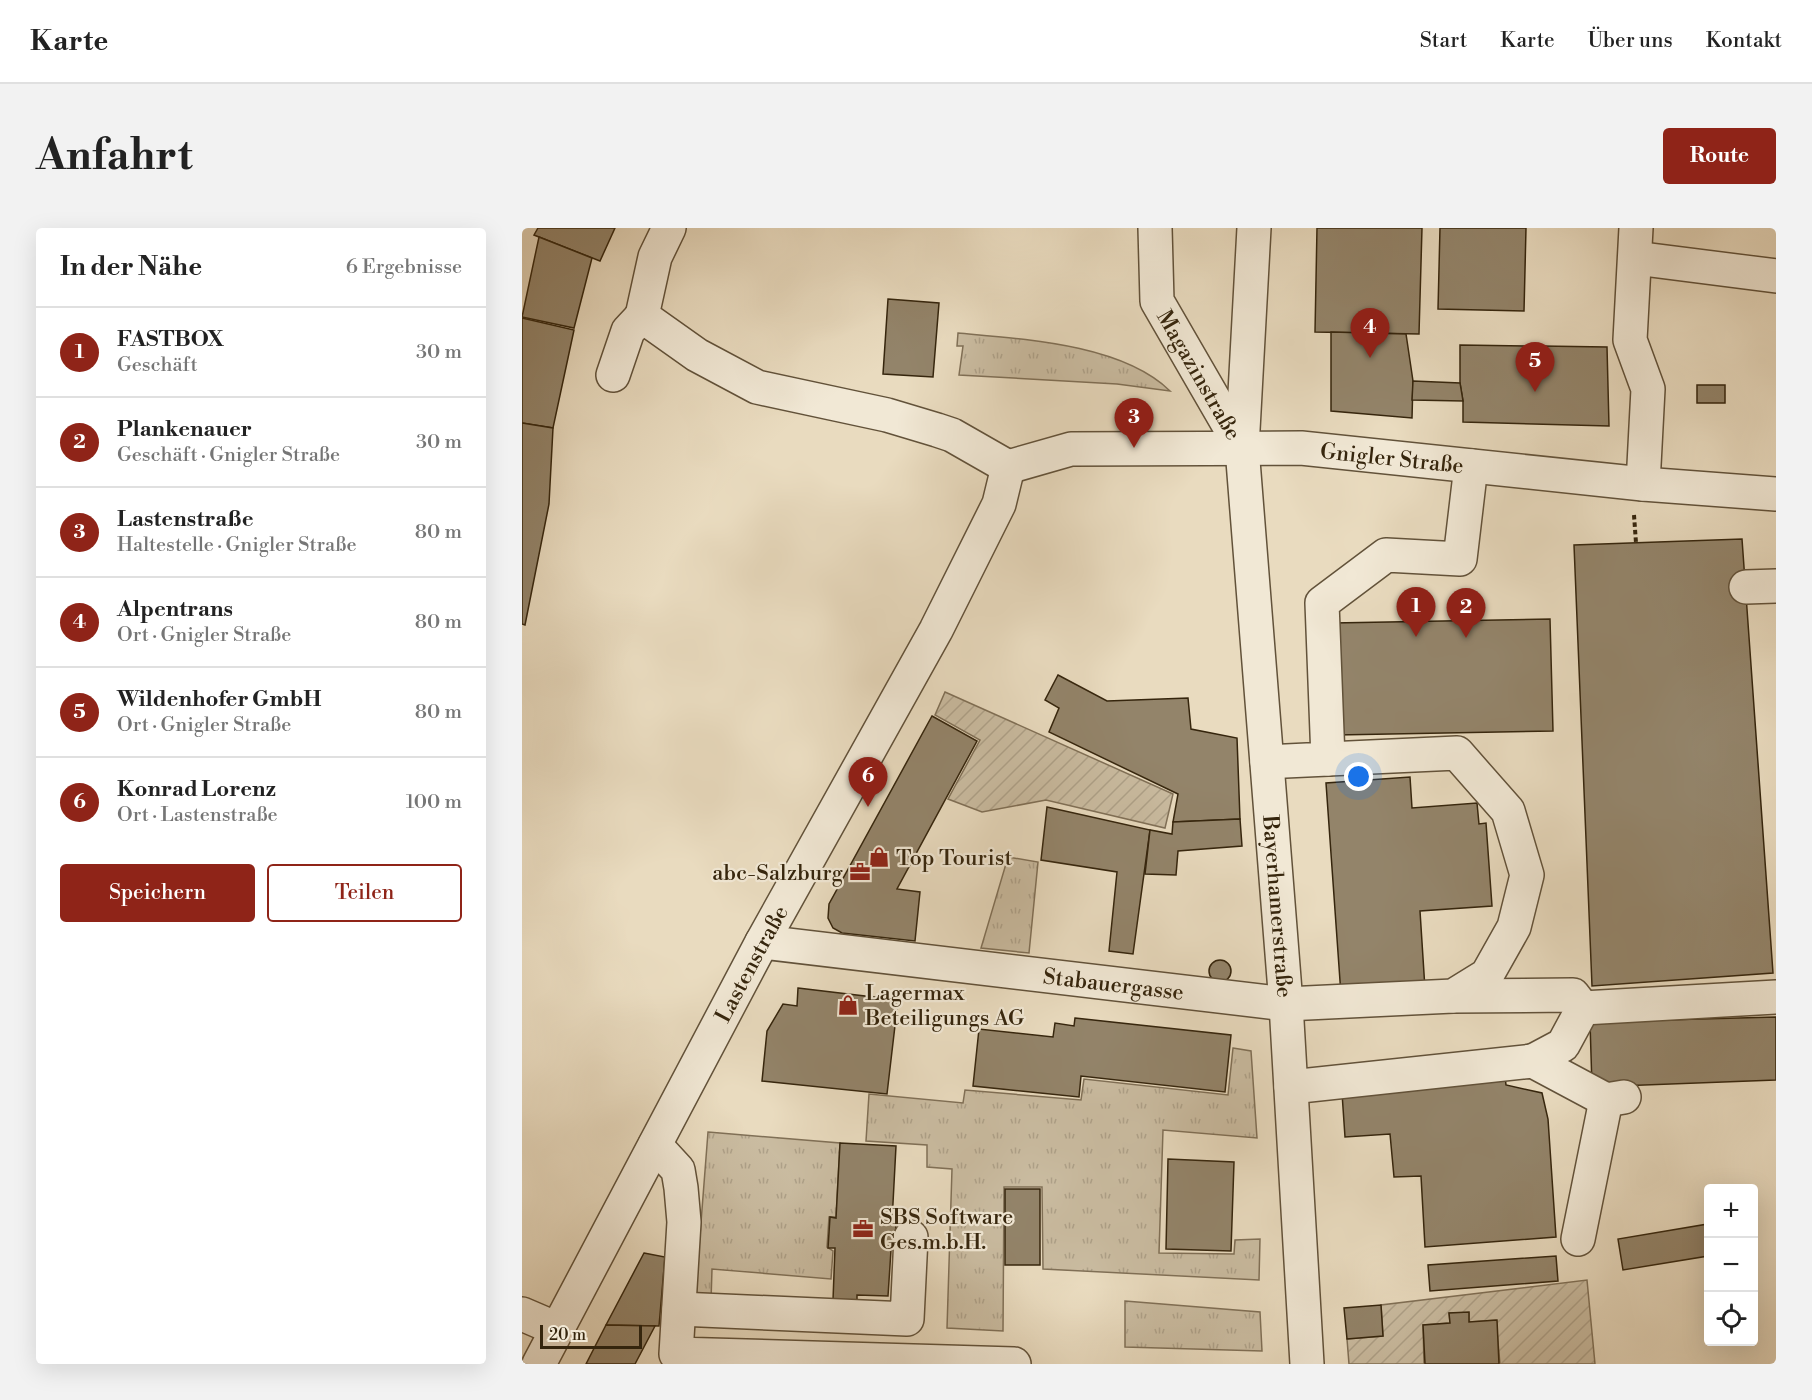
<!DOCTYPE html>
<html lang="de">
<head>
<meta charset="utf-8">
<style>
	:root { --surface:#fff; --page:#f2f2f2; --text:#222; --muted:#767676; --line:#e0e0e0; --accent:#8f2418 }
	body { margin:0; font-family:"Libre Bodoni",serif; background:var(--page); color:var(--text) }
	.controls { position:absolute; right:18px; bottom:18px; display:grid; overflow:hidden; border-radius:6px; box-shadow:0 6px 24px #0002 }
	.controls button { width:54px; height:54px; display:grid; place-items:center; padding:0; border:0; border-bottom:2px solid var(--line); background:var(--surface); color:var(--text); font:30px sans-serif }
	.scale { position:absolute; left:18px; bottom:15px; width:102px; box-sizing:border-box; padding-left:6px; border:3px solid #35250d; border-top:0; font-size:16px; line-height:21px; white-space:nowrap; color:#35250d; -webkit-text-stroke:4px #f1e8d5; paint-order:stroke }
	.you { position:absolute; left:837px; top:549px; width:21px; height:21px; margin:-15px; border:4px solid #fff; border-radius:50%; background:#1a73e8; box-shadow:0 0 0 9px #1a73e833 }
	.badge { display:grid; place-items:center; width:39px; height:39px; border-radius:50%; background:var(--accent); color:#fff; font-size:20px; font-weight:700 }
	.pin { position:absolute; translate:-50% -50px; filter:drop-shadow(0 2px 3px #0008) }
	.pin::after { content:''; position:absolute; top:32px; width:21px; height:18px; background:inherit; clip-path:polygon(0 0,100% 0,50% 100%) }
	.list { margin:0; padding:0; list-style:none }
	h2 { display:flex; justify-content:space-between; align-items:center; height:78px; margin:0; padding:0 24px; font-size:26px }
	h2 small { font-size:20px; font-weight:400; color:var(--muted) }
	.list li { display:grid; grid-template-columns:39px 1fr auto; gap:18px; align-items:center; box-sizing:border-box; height:90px; padding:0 24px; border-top:2px solid var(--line) }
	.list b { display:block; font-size:22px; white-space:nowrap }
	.list p { margin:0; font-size:20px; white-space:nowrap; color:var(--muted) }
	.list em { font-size:20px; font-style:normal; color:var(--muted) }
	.actions { display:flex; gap:12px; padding:18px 24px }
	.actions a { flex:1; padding:14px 0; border:2px solid var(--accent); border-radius:6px; text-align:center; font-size:21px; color:var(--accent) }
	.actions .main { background:var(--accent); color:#fff }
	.icon { flex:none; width:33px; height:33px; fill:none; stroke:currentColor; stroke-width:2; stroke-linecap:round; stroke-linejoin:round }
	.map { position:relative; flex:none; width:1254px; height:1136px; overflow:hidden; border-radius:6px }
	header { display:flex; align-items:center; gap:36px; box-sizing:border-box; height:84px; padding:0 30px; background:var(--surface); border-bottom:2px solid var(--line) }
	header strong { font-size:28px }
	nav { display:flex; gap:33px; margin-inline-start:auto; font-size:21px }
	.intro { display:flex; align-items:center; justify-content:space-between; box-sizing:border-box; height:144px; padding:0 36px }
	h1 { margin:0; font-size:42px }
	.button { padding:15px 27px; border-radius:6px; background:var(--accent); color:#fff; font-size:21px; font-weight:700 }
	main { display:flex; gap:36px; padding:0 36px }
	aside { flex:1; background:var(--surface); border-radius:6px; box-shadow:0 6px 24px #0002 }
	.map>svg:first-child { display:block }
	.grass { fill:url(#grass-tufts); stroke:#807057; stroke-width:1.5 }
	.garden { fill:url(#garden-furrows); stroke:#807057; stroke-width:1.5 }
	.building { fill:#93846a; stroke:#35250d; stroke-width:1.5 }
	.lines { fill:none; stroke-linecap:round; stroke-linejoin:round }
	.minor-casing { stroke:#62523a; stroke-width:36 }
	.path { stroke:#35250d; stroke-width:4; stroke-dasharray:4.5 3; stroke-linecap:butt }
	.minor { stroke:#f1e8d5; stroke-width:33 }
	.labels { text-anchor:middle; stroke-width:4.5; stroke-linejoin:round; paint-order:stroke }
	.street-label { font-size:22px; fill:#35250d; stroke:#f1e8d5 }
	.poi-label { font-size:22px; fill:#35250d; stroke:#f1e8d5; text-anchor:start }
</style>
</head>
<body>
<header>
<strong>Karte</strong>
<nav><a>Start</a><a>Karte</a><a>Über uns</a><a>Kontakt</a></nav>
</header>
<div class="intro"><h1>Anfahrt</h1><a class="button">Route</a></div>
<main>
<aside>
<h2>In der Nähe<small>6 Ergebnisse</small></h2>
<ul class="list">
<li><span class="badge">1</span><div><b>FASTBOX</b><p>Geschäft</p></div><em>30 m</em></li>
<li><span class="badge">2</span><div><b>Plankenauer</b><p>Geschäft · Gnigler Straße</p></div><em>30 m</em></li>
<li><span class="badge">3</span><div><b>Lastenstraße</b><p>Haltestelle · Gnigler Straße</p></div><em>80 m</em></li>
<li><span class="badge">4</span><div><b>Alpentrans</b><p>Ort · Gnigler Straße</p></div><em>80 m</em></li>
<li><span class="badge">5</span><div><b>Wildenhofer GmbH</b><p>Ort · Gnigler Straße</p></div><em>80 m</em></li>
<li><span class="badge">6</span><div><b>Konrad Lorenz</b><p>Ort · Lastenstraße</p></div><em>100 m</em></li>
</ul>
<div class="actions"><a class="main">Speichern</a><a>Teilen</a></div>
</aside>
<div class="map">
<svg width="1254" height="1136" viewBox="0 0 1254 1136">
	<defs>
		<pattern id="grass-tufts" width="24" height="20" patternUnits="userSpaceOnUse" patternTransform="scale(1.5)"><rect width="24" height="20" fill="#cabca1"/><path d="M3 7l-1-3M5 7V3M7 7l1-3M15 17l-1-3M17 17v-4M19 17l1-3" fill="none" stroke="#aea189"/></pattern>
		<pattern id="garden-furrows" width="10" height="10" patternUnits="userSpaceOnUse" patternTransform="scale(1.5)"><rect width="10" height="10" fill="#cabca1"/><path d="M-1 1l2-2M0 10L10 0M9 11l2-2" fill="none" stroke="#aea189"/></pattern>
	</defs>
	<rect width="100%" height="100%" fill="#e9dbbf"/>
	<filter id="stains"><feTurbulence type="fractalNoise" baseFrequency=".00333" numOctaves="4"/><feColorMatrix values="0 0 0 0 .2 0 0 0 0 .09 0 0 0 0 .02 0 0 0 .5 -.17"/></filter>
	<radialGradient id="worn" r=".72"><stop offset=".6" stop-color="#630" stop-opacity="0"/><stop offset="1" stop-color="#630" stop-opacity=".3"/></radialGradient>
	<g class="grass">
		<path d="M436,105C501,111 600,116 648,163L595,156L437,147L441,118H435Z"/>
		<path d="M486,629L516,634L507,725L459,720Z"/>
		<path d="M711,820L729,823L735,910L641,902L637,1025L712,1026L713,1012L738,1011L737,1052L521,1041L520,959H482L481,1103L425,1100L430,941L405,939V917L344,913L347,866L441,875L443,862L559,872L562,851L706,867Z"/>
		<path d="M186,904L318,915L314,989H307L305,1019L311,1023L309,1051L190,1041L189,1073L173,1072Z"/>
		<path d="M603,1073L738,1084L740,1123L603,1119Z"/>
	</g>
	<g class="garden">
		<path d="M423,464L651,566L643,600L524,572L460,584L426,571L458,512L413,487Z"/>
		<path d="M1065,1052L1073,1136H978L974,1092L947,1094V1085H927L928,1095L901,1097L902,1136H827L825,1111L861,1108L859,1077Z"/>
	</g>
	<g class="building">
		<path d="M16,0H93L78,33L12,7Z"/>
		<path d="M795,0H900L897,106L793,104Z"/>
		<path d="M918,0H1004L1002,83L916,81Z"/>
		<path d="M17,9L70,30L52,100L0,89Z"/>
		<path d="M366,71L417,75L411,149L361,146Z"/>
		<path d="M0,90L52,102L31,200L0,195Z"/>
		<path d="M809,104L884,106L891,153L890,190L809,183Z"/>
		<path d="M938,117L1085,119L1087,198L941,194V173L938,155Z"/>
		<path d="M891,153L938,155L941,173L890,172Z"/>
		<rect x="1175" y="157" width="28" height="18"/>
		<path d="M0,195L31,200L27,276L3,397L0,396Z"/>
		<path d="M1220,311L1251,745L1070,758L1052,317Z"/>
		<path d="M1028,391L1031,503L814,507L811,395Z"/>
		<path d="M536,447L585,473L666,470L669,501L715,510L718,591L651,594L656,566L527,504L537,480L523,472Z"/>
		<path d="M410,488L455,513L375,661L398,664L393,713L320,705L311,700L306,690L307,676Z"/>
		<path d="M888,549L890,580L955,575L957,596L964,595L970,678L898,683L903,761L819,767L804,555Z"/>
		<path d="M525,579L628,602L611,726L587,723L595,644L519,632Z"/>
		<path d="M718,591L720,618L656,623L654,647L623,646L628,602L650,606L651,594Z"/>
		<circle cx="698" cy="743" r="11"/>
		<path d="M276,760L376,772L365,866L240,853L245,803L261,776L275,778Z"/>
		<path d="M1254,789V852L1070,859L1068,794Z"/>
		<path d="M553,790L709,807L703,864L559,848L557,869L451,858L457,801L531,809L533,795L552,798Z"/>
		<path d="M983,848L984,857L1020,865L1026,891L1034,1009L903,1019L899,948L872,949L868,906L823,909L820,865Z"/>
		<path d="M318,915L374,918L370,994H374L373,1022H369L366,1068L335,1067V1074L311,1072L313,1020H306L308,989L314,990Z"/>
		<path d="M646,931L712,934L709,1023L644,1021Z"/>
		<rect x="483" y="961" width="35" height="76"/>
		<path d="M1186,996V1028L1101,1042L1096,1011Z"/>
		<path d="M122,1025L143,1029L137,1098L84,1097Z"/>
		<path d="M1034,1028L1036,1053L908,1063L906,1037Z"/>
		<path d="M859,1077L861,1108L825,1111L822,1080Z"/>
		<path d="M947,1084V1094L975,1092L977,1136H903L901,1097L928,1095L927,1085Z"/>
		<path d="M84,1097L133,1098L113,1136H64Z"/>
	</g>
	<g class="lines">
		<g class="minor-casing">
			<g id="minor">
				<path d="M147,0L133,29L120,88L175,127L235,159L365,187L415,202L430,207L486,239"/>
				<path id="s1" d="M633,0L635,73L720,220"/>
				<path id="s2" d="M732,0L720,220L764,776L785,1136"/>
				<path d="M1114,0L1108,112L1126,161L1121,256"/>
				<path d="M1113,30L1254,48"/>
				<path d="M91,147L106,103L120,88"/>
				<path id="s3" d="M486,239L549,221L779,220L1121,256L1254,266"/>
				<path d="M1224,359L1254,358"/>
				<path d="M745,534L806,531L800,375L864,327L938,331L949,238"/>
				<path id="s4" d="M240,714L764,776L931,768L965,747L992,699L1005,647L986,583L935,525L806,531"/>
				<path d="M931,768L1051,767L1061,780"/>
				<path d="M1011,833L1041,817L1061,780L1254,769"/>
				<path d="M769,859L1011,833L1084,872L1102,869"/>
				<path d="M133,917L156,942L159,960L162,994L154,1126L492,1136"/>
				<path d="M1056,1011L1084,872"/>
				<path d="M157,1081L385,1091L389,1009"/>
				<path d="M0,1086L35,1101"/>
				<path id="s5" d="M17,1136L240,714L414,402L477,276L486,239"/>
			</g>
		</g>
		<path class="path" d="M1112,287L1114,315"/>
		<use href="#minor" class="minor"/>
	</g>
	<defs>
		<g id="shop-bare" transform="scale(1.62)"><path d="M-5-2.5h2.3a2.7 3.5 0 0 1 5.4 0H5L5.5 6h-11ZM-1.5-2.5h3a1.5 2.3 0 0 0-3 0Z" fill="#8f2418" stroke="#f1e8d5" stroke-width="2.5" paint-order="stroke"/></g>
		<g id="office-bare" transform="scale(1.62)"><path d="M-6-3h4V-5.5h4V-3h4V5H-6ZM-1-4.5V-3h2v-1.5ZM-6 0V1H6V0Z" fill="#8f2418" stroke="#f1e8d5" stroke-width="2.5" paint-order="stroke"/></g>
	</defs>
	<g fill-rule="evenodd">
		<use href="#shop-bare" x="357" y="629"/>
		<use href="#office-bare" x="338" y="644"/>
		<use href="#shop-bare" x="326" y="777"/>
		<use href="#office-bare" x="341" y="1001"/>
	</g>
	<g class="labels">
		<g class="street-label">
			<text dy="8" stroke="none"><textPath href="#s1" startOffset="158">Magazinstraße</textPath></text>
			<text dy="8" stroke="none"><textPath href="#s3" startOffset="387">Gnigler Straße</textPath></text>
			<text dy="8" stroke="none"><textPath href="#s2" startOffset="680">Bayerhamerstraße</textPath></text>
			<text dy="8" stroke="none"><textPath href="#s5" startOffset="453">Lastenstraße</textPath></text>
			<text dy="8" stroke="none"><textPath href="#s4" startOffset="354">Stabauergasse</textPath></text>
		</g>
		<g class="poi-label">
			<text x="374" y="637">Top Tourist</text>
			<text x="321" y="652" text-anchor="end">abc-Salzburg</text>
			<text x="343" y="772">Lagermax<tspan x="343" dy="25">Beteiligungs AG</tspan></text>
			<text x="358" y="996">SBS Software<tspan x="358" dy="25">Ges.m.b.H.</tspan></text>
		</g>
	</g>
	<rect width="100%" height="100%" filter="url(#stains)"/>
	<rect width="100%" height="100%" fill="url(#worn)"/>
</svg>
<div class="controls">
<button>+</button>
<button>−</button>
<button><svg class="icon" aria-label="locate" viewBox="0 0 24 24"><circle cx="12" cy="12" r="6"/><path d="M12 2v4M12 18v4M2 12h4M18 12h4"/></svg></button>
</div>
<div class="scale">20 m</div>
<div class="you"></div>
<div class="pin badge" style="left:894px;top:409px">1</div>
<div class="pin badge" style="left:944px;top:410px">2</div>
<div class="pin badge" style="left:612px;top:220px">3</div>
<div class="pin badge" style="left:848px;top:130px">4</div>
<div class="pin badge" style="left:1013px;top:164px">5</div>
<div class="pin badge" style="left:346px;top:579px">6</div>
</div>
</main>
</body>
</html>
